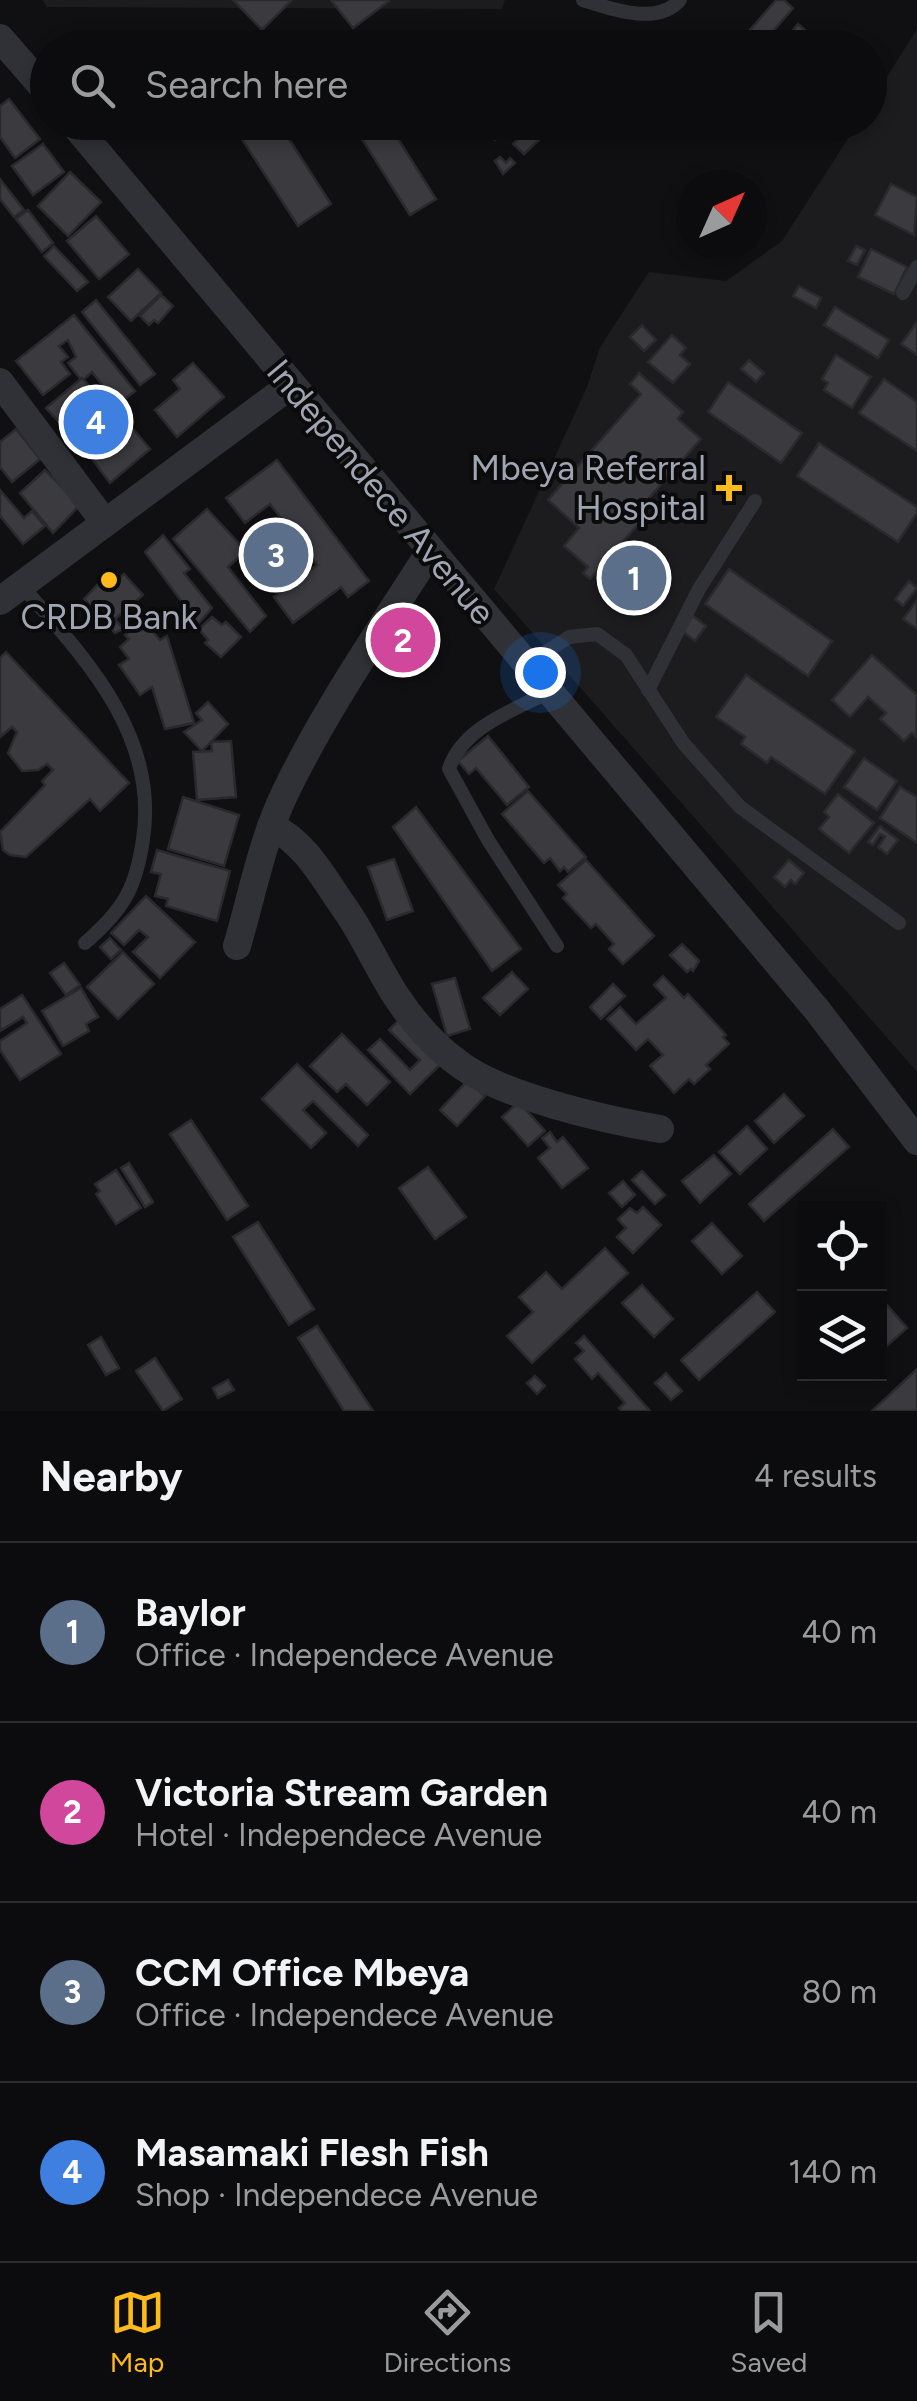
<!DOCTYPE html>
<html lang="en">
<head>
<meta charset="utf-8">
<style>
	:root { --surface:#0c0b0d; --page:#1a191b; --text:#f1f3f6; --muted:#9a9b9d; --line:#2c2b2e; --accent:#fdba1c }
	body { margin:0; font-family:Figtree,sans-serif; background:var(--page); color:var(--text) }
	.controls { position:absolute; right:30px; bottom:30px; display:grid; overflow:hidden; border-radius:0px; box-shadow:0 5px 15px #0003 }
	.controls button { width:90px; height:90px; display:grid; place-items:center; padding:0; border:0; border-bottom:2px solid var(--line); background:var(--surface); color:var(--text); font:50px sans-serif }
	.compass { position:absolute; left:677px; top:170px; width:90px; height:90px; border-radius:50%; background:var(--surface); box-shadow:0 5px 15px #0003; rotate:45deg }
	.you { position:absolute; left:540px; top:672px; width:35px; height:35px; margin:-25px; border:8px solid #fff; border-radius:50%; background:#1a73e8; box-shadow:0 0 0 15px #1a73e833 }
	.badge { display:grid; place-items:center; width:65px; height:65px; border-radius:50%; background:var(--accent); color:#fff; font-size:32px; font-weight:700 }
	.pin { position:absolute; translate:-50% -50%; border:5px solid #fff; box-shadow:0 2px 10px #0006 }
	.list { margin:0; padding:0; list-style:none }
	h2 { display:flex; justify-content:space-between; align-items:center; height:130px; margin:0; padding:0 40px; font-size:42px }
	h2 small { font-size:32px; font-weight:400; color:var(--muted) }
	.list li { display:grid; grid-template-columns:65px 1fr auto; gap:30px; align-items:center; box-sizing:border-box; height:180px; padding:0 40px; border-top:2px solid var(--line) }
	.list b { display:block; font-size:38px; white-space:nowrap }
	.list p { margin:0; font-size:32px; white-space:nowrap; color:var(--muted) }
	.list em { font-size:32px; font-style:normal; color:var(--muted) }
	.icon { flex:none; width:55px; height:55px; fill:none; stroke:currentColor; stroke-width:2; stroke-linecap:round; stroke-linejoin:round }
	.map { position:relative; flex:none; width:917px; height:1411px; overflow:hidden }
	.search { position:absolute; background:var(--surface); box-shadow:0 5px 15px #0003; left:30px; right:30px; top:30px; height:110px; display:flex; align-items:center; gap:25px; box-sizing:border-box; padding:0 35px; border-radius:55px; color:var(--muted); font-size:38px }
	.sheet { height:850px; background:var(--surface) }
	nav { display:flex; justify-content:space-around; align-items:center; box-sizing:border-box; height:140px; border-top:2px solid var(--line); background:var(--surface); font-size:28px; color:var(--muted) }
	nav a { display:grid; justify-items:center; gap:5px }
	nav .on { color:var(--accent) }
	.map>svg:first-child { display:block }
	.built { fill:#1c1b1e }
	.building { fill:#3a3a3f; stroke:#2a292d; stroke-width:2.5 }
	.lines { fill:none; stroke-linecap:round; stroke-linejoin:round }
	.lane { stroke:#303136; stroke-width:14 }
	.street { stroke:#303136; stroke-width:28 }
	.poi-dot { fill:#fdba1c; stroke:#0b0b0c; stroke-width:4 }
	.labels { text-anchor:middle; stroke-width:8; stroke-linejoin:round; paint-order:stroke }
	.poi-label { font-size:35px; fill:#a0a5b3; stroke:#0b0b0c; text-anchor:end }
	.street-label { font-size:35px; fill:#a0a5b3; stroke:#0b0b0c }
</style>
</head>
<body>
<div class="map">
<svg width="917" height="1411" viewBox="0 0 917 1411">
	<rect width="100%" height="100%" fill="#100f11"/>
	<g class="built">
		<path d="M42,0H505L502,9L47,7Z"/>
		<path d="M917,29V1072L494,589L587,387L600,347L649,272L726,281L782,241L858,123L870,122V104Z"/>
	</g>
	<g class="building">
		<path d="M233,0H292L262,30Z"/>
		<path d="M331,0H389V1L353,28Z"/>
		<path d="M776,0H784L793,8L763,43L749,31Z"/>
		<path d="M798,24L808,33L796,48H790L783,42Z"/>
		<path d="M9,99L40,139L15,158L0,137V106Z"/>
		<path d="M267,122H278L331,204L298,226L242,139Z"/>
		<path d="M488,122H513L495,140L483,127Z"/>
		<path d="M388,123L436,199L410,215L362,139Z"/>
		<path d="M531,127L541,138L524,154L513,144Z"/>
		<path d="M43,144L64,172L33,195L12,166Z"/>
		<path d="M500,157L506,163L510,158L515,163L503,174L495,161Z"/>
		<path d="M70,172L101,202L68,236L38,206Z"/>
		<path d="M0,179L24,210L14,217L0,199Z"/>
		<path d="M891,184L917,197L914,235L875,215Z"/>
		<path d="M28,210L53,243L42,252L16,219Z"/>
		<path d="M96,216L129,254L99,279L67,241Z"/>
		<path d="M54,246L88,282L77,291L44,256Z"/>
		<path d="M856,246L865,250L857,265L848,261Z"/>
		<path d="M871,249L907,267L894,294L858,277Z"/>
		<path d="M138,269L161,293L131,321L108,297Z"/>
		<path d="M799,286L821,298L816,308L793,296Z"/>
		<path d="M161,295L173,306L158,323L154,320L149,325L140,316Z"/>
		<path d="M96,300L155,374L140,385L82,312Z"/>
		<path d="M835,307L889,340L878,358L824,325Z"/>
		<path d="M74,315L135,391L76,438L50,407L83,381L97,399L107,391L92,372L82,381L68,363L76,357L68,340L59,346L68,357L61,362L70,374L43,395L16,361Z"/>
		<path d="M917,322V355L901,344Z"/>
		<path d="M642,325L656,340L644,351L630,337Z"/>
		<path d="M672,335L686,348L680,355L690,364L673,383L648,362Z"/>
		<path d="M836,355L871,377L852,408L824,390L828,383L822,379Z"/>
		<path d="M749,360L764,373L756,382L741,369Z"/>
		<path d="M193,363L224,397L177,437L155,410L180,389L173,380Z"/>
		<path d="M639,373L683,412L678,419L701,439L635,514L642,520L590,579L583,573L588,567L564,546L579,528L548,500L641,394L630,384Z"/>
		<path d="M82,378L95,392L91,395L97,399L106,392L116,403L105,415L110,422L100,432L93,427L91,429L96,434L81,446L46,408Z"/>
		<path d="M884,379L917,402V451L859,413Z"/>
		<path d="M728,382L802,433L781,463L708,412Z"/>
		<path d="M123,417L150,449L110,483L84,448Z"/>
		<path d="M16,429L40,459L12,482L0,467V442Z"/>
		<path d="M819,443L917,507V513L898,542L797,476Z"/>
		<path d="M277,460L369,581L348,597L341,587L293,623L274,597L317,565L270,504L245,523L226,498Z"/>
		<path d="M45,470L80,505L53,533L20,493Z"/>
		<path d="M0,490L24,518L32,511L45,526L23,544L0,516Z"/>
		<path d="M207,509L246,551L228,567L266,616L250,632L173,539Z"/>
		<path d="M163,535L190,569L184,573L212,608L198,624L145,552Z"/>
		<path d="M729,569L832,641L808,676L705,604Z"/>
		<path d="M124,574L143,595L115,619L123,629L115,633L84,599L101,581L108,588Z"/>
		<path d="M909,581L917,588L903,606L895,599Z"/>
		<path d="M917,600V629L903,619Z"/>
		<path d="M693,616L706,626L695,641L681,630Z"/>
		<path d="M212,617L222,625L226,622L241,637L221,657L205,643L208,640L199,629Z"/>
		<path d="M143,620L160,640L167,636L194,723L165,729L152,687L140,695L119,665L129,659L120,647L129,639L125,635Z"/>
		<path d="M6,652L129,783L100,811L90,799L26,857L10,855L3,850L0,832L45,785L42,781L53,770L47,764L38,770L22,771L8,753L17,732L12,727L0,737V658Z"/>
		<path d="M872,655L917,695L916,737L912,733L904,741L880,719L886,713L868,697L850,717L832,700Z"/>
		<path d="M746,675L855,751L825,794L771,757L767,763L741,744L745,737L716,717Z"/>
		<path d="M208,702L228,724L202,751L184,732L202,720L196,713Z"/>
		<path d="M488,736L529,787L507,805L476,768L469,774L458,761Z"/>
		<path d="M231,741L236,797L197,800L193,752L212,751L211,742Z"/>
		<path d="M864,758L897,781L877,810L844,787Z"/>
		<path d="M900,787L917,797V843L880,818Z"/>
		<path d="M528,791L586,857L568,872L564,867L560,871L550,858L544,863L502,814Z"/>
		<path d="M838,794L874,823L849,853L819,829L829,817L824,812Z"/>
		<path d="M183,797L239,815L224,866L168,849Z"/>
		<path d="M416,807L521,949L492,971L393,827Z"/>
		<path d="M880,826L898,840L887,854L878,847L885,837L880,834L873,845L868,842Z"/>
		<path d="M157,850L230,871L217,921L166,906L168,899L155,896L161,874L151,872Z"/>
		<path d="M394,859L413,911L387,920L368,867Z"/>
		<path d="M586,860L654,936L623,964L609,949L614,944L596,924L591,928L563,898L567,894L558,885Z"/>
		<path d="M789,860L804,873L795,884L791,880L785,887L774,877Z"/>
		<path d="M146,896L195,942L160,978L133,952L148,937L139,930L124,945L111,933Z"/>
		<path d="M110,938L121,950L111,959L100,947Z"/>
		<path d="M682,944L699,961L693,971L691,969L687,972L670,955Z"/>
		<path d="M123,952L154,984L118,1019L87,987Z"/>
		<path d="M64,963L80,985L66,995L50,973Z"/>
		<path d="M512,972L528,989L500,1015L483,998Z"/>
		<path d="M663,976L684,998L688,994L726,1035L723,1037L729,1044L706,1065L710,1069L694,1084L689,1079L674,1093L650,1066L663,1055L648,1039L636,1050L607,1019L620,1007L636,1024L666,998L654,985Z"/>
		<path d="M455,978L470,1029L447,1036L432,984Z"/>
		<path d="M613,984L625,996L601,1019L590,1007Z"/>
		<path d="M81,988L98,1017L86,1024L89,1031L63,1046L42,1011Z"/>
		<path d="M22,995L61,1054L20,1080L0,1050V1041L27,1023L23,1017L0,1031V1009Z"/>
		<path d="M402,1017L444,1061L410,1094L368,1050L380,1039L410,1070L420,1060L389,1030Z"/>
		<path d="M342,1034L390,1082L367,1105L346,1084L337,1092L310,1066Z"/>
		<path d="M297,1064L368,1135L358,1146L313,1101L303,1110L326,1133L311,1148L262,1099Z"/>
		<path d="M468,1080L485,1096L457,1126L440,1110Z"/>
		<path d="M784,1094L804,1116L774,1143L755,1121Z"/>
		<path d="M519,1102L545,1131L528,1146L502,1117Z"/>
		<path d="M191,1120L248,1206L227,1220L170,1134Z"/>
		<path d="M747,1126L767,1149L740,1174L719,1152Z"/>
		<path d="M833,1129L849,1147L764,1221L749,1204Z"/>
		<path d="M550,1132L557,1142L563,1137L588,1168L562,1188L538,1158L550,1148L542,1138Z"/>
		<path d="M714,1155L731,1174L700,1203L682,1181Z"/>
		<path d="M129,1163L153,1202L145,1207L121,1168Z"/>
		<path d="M428,1167L466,1217L435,1239L399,1188Z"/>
		<path d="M116,1170L141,1208L116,1224L96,1194L100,1191L95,1184Z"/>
		<path d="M642,1171L665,1195L655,1204L632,1180Z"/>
		<path d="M623,1181L635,1195L622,1207L609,1193Z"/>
		<path d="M643,1207L661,1225L633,1253L617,1237L626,1228L618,1219L630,1208L637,1213Z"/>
		<path d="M258,1222L314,1309L289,1325L233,1237Z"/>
		<path d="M712,1223L742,1256L722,1274L692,1241Z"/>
		<path d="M605,1248L628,1273L532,1363L507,1336L533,1312L519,1297L546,1272L562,1289Z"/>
		<path d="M642,1285L673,1319L654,1337L622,1303Z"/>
		<path d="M757,1292L775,1312L699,1380L681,1360Z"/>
		<path d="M880,1297L907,1328L880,1352Z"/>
		<path d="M317,1326L373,1411H344L298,1338Z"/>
		<path d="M584,1336L650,1411H622L619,1408L625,1403L598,1373L592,1379L575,1359L584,1351L576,1343Z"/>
		<path d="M101,1337L119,1368L106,1375L88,1345Z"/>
		<path d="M155,1358L182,1399L163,1411L136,1371Z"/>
		<path d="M917,1369V1411H872Z"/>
		<path d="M666,1373L682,1391L671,1400L655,1383Z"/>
		<path d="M535,1376L545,1386L537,1394L527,1383Z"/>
		<path d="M228,1380L234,1390L218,1398L213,1388Z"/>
	</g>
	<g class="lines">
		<g class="lane">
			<path d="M583,0C611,9 657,26 680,0"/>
			<path d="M903,293L917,267"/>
			<path d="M21,585C85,658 159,735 143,839C136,889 123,910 85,943"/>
			<path d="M526,665L569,637L597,634L626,655L684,744L740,807L899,923"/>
			<path d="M648,690L699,589L755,501"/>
			<path d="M548,692C511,712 463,727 449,769L488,840L557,946"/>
		</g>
		<g class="street">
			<path d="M0,38L48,93"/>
			<path d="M72,122L817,1010L917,1141"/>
			<path d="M0,382L105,523"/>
			<path d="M0,601L291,385"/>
			<path d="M271,826C307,844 323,878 346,910C365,938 378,968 396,996C412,1020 434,1046 458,1063C500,1096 606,1120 660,1129"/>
			<path d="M237,946C252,895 262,841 285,793C326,708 381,629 431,550"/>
		</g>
	</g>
	<g class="poi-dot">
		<path d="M724 473h10v10h10v10h-10v10h-10v-10h-10v-10h10z"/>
		<circle cx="109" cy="580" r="10"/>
	</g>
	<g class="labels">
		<g class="poi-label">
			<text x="706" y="480">Mbeya Referral<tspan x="706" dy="40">Hospital</tspan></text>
			<text x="109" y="629" text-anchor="middle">CRDB Bank</text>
		</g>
		<g class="street-label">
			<text transform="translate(381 492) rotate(50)" y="12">Independece Avenue</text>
		</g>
	</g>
</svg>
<div class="controls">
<button><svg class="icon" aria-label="locate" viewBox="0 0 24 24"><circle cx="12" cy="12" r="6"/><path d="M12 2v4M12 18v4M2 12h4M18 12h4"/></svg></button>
<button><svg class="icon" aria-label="layers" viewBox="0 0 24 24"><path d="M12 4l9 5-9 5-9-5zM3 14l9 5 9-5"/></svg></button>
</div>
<svg class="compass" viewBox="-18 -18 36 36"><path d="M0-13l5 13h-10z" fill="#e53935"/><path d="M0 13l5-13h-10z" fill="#9a9b9d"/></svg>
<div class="you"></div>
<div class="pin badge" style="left:634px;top:578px;background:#5c6f8a">1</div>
<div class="pin badge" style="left:403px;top:640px;background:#d1479c">2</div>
<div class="pin badge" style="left:276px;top:555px;background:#5c6f8a">3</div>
<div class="pin badge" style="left:96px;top:422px;background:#3f7fe0">4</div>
<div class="search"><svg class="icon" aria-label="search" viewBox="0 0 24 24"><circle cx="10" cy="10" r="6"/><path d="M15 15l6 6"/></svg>Search here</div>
</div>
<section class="sheet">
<h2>Nearby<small>4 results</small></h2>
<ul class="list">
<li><span class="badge" style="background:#5c6f8a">1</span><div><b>Baylor</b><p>Office · Independece Avenue</p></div><em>40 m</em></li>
<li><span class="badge" style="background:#d1479c">2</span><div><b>Victoria Stream Garden</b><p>Hotel · Independece Avenue</p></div><em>40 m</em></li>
<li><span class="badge" style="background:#5c6f8a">3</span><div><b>CCM Office Mbeya</b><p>Office · Independece Avenue</p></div><em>80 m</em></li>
<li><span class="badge" style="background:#3f7fe0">4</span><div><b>Masamaki Flesh Fish</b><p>Shop · Independece Avenue</p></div><em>140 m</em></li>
</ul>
</section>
<nav>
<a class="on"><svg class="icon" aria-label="map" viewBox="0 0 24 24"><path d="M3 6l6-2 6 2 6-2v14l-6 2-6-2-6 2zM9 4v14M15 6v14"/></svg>Map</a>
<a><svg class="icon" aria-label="directions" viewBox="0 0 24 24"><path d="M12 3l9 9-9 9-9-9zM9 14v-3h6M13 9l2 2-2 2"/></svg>Directions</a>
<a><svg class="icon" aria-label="saved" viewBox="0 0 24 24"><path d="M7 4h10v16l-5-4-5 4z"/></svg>Saved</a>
</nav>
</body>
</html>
